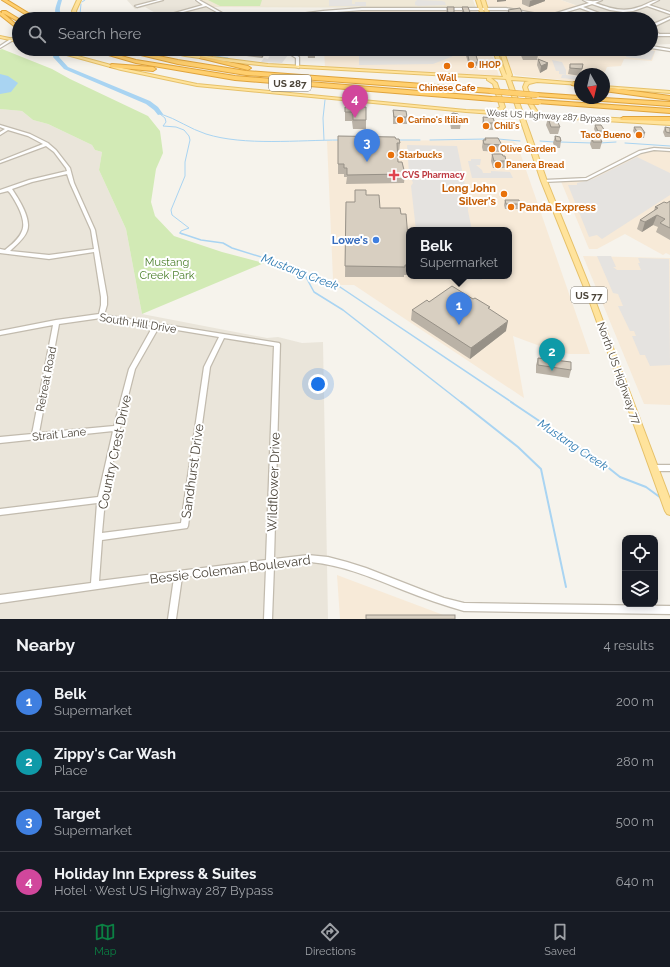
<!DOCTYPE html>
<html lang="en">
<head>
<meta charset="utf-8">
<style>
	:root { --surface:#171b24; --page:#20242c; --text:#f1f3f6; --muted:#9ea1a6; --line:#363941; --accent:#0b8043 }
	body { margin:0; font-family:Raleway,sans-serif; background:var(--page); color:var(--text) }
	.controls { position:absolute; right:12px; bottom:12px; display:grid; overflow:hidden; border-radius:8px; box-shadow:0 2px 10px #0003 }
	.controls button { width:36px; height:36px; display:grid; place-items:center; padding:0; border:0; border-bottom:1px solid var(--line); background:var(--surface); color:var(--text); font:20px sans-serif }
	.compass { position:absolute; left:574px; top:68px; width:36px; height:36px; border-radius:50%; background:var(--surface); box-shadow:0 2px 10px #0003; rotate:172deg }
	.you { position:absolute; left:318px; top:384px; width:14px; height:14px; margin:-10px; border:3px solid #fff; border-radius:50%; background:#1a73e8; box-shadow:0 0 0 6px #1a73e833 }
	.badge { display:grid; place-items:center; width:26px; height:26px; border-radius:50%; background:var(--accent); color:#fff; font-size:13px; font-weight:700 }
	.pin { position:absolute; translate:-50% -33px; filter:drop-shadow(0 1px 2px #0008) }
	.pin::after { content:''; position:absolute; top:21px; width:14px; height:12px; background:inherit; clip-path:polygon(0 0,100% 0,50% 100%) }
	.popup { position:absolute; left:406px; top:227px; width:106px; height:52px; box-sizing:border-box; display:grid; place-content:center; border-radius:8px; background:var(--surface); filter:drop-shadow(0 1px 3px #0005); font-size:13px; white-space:nowrap; color:var(--muted) }
	.popup b { font-size:15px; color:var(--text) }
	.popup::after { content:''; position:absolute; left:50%; top:100%; margin-left:-8px; border:8px solid transparent; border-top-color:var(--surface) }
	.list { margin:0; padding:0; list-style:none }
	h2 { display:flex; justify-content:space-between; align-items:center; height:52px; margin:0; padding:0 16px; font-size:17px }
	h2 small { font-size:13px; font-weight:400; color:var(--muted) }
	.list li { display:grid; grid-template-columns:26px 1fr auto; gap:12px; align-items:center; box-sizing:border-box; height:60px; padding:0 16px; border-top:1px solid var(--line) }
	.list b { display:block; font-size:15px; white-space:nowrap }
	.list p { margin:0; font-size:13px; white-space:nowrap; color:var(--muted) }
	.list em { font-size:13px; font-style:normal; color:var(--muted) }
	.icon { flex:none; width:22px; height:22px; fill:none; stroke:currentColor; stroke-width:2; stroke-linecap:round; stroke-linejoin:round }
	.map { position:relative; flex:none; width:670px; height:619px; overflow:hidden }
	.search { position:absolute; background:var(--surface); box-shadow:0 2px 10px #0003; left:12px; right:12px; top:12px; height:44px; display:flex; align-items:center; gap:10px; box-sizing:border-box; padding:0 14px; border-radius:22px; color:var(--muted); font-size:15px }
	.sheet { height:292px; background:var(--surface) }
	nav { display:flex; justify-content:space-around; align-items:center; box-sizing:border-box; height:56px; border-top:1px solid var(--line); background:var(--surface); font-size:11px; color:var(--muted) }
	nav a { display:grid; justify-items:center; gap:2px }
	nav .on { color:var(--accent) }
	.map>svg:first-child { display:block }
	.residential { fill:#eae5da }
	.commercial { fill:#f7ead8; fill-rule:evenodd }
	.education { fill:#efe8d6 }
	.green { fill:#d2eab5 }
	.parking { fill:#e5e3e0 }
	.water { fill:#a9d4f2 }
	.lines { fill:none; stroke-linecap:round; stroke-linejoin:round }
	.stream-far2 { stroke:#a9d4f2; stroke-width:1 }
	.stream-far1 { stroke:#a9d4f2; stroke-width:1.5 }
	.stream { stroke:#a9d4f2; stroke-width:2 }
	.river { fill:#a9d4f2; fill-rule:evenodd }
	.minor-casing { stroke:#c2bbae; stroke-width:2.5 }
	.major-casing { stroke:#e6c16a; stroke-width:2 }
	.highway-casing { stroke:#e0a43c; stroke-width:2 }
	.minor { fill:#fff; fill-rule:evenodd }
	.major { fill:#ffe39c; fill-rule:evenodd }
	.highway { fill:#ffcf6e; fill-rule:evenodd }
	.highway-bridge-casing { stroke:#e0a43c; stroke-width:6; stroke-linecap:butt }
	.highway-bridge { stroke:#ffcf6e; stroke-width:5 }
	.wall { fill:#bab2a6 }
	.shaded-wall { fill:#979187 }
	.building { fill:#d8cfc1; stroke:#979187 }
	.food-dot { fill:#e8710a; stroke:#fff; stroke-width:1.5 }
	.health-dot { fill:#e0444e; stroke:#fff; stroke-width:1.5 }
	.shop-dot { fill:#3f7fe0; stroke:#fff; stroke-width:1.5 }
	.labels { text-anchor:middle; stroke-width:4; stroke-linejoin:round; paint-order:stroke }
	.far-food-label { font-size:9px; font-weight:bold; fill:#c56008; stroke:#fff; text-anchor:start }
	.far-street-label { font-size:9px; fill:#4b4439; stroke:#fff }
	.far-health-label { font-size:9px; font-weight:bold; fill:#be3a42; stroke:#fff; text-anchor:start }
	.shield { fill:#fff; stroke:#817c74; stroke-width:1 }
	.shield-label { font-size:10px; font-weight:bold; fill:#4b4439 }
	.food-label { font-size:11px; font-weight:bold; fill:#c56008; stroke:#fff; text-anchor:end }
	.shop-label { font-size:11px; font-weight:bold; fill:#366cbe; stroke:#fff; text-anchor:end }
	.park-label { font-size:11px; fill:#4a7f2a; stroke:#fff }
	.street-label { font-size:11px; fill:#4b4439; stroke:#fff }
	.water-label { font-size:12px; font-style:italic; fill:#2e7ab2; stroke:#fff }
	.near-street-label { font-size:13px; fill:#4b4439; stroke:#fff }
</style>
</head>
<body>
<div class="map">
<svg width="670" height="619" viewBox="0 0 670 619">
	<rect width="100%" height="100%" fill="#f6f3ec"/>
	<g class="residential">
		<path d="M127,0H193L227,19H166L145,7L135,9Z"/>
		<path d="M561,0H670V44L651,45V19H540L539,16H563L584,8Z"/>
		<path d="M0,109L22,111L33,120L48,124L92,145L95,150L102,152L99,170L126,229L142,314L267,338L278,337L302,343L323,342L328,619H0Z"/>
	</g>
	<g class="commercial">
		<path d="M486,0H561L580,7L554,14H535L510,9L489,8Z"/>
		<path d="M363,10H474L478,12L480,19H323L322,13Z"/>
		<path d="M651,48L656,49L652,61L624,59L621,66L607,67L604,74H580V82L515,75L511,70L504,49H651Z"/>
		<path d="M324,49H490L499,76L498,77L325,68Z"/>
		<path d="M495,140L513,141L517,144L590,354H569L548,349L513,336L524,398L354,285H339L333,279L327,141ZM409,230H509V276H409Z"/>
		<path d="M656,150L670,151V255L666,253L663,255L625,234L597,249H589L560,179L584,178L630,154Z"/>
		<path d="M583,256L670,258V405L644,404Z"/>
		<path d="M337,575L454,619H340Z"/>
	</g>
	<path class="education" d="M200,0H473L476,8L212,7Z"/>
	<g class="green">
		<path d="M208,0H262L260,6H220Z"/>
		<path d="M2,49L52,69L70,79L148,116L160,131L163,153L156,169L151,202L155,216L174,236L222,252L264,263L142,314L126,229L99,170L102,152L95,150L92,145L48,124L33,120L22,111L0,109V50Z"/>
	</g>
	<g class="parking">
		<path d="M329,0H352V4H355V2H366V6H329Z"/>
		<path d="M417,0L442,1L445,2L446,5L418,6L415,5V2Z"/>
		<path d="M260,49H278L288,55L282,63L261,62L264,58L268,59L270,55L266,54L268,51Z"/>
		<path d="M395,49H468V50L458,51L456,54L451,57L433,64L359,65V53L395,52Z"/>
		<path d="M629,49H639L655,51L651,60L626,57Z"/>
		<path d="M552,60L562,62L566,70V75L580,76V80L561,78L562,75H566L559,74V71H556Z"/>
		<path d="M407,145L457,146L468,199V211L472,230H416L411,186L413,183L409,172Z"/>
		<path d="M637,157L670,173V195L602,239L597,235L589,237L568,185H577V183L593,179Z"/>
		<path d="M471,159H481L480,165H476L482,170L483,173H491V171L510,172L513,178H472L468,161H471Z"/>
		<path d="M597,256H611L616,267H613L617,270H641L638,263H640L638,258L669,259L670,365L650,366L645,355H640L632,336H636L634,331H630L618,306H623L618,294L613,293Z"/>
		<path d="M424,276H481L482,280L424,279Z"/>
	</g>
	<path class="water" d="M0,74L8,76L18,83L11,92L0,94Z"/>
	<g class="lines">
		<g class="stream-far2">
			<path d="M82,2L85,0"/>
			<path d="M81,4L80,14L83,19"/>
			<path d="M168,49L228,58"/>
			<path d="M194,54L201,49"/>
			<path d="M160,114L165,118L166,122L163,126L176,127L184,130L189,136L190,140L185,162V176L171,210L172,215L189,228L181,231L180,233L182,234"/>
			<path d="M161,114C177,119 190,129 206,134C244,146 299,140 340,140"/>
			<path d="M498,139L520,141"/>
			<path d="M324,140L323,118L325,100"/>
			<path d="M398,140H420"/>
			<path d="M430,140L486,139"/>
			<path d="M540,141L554,142"/>
			<path d="M560,142L592,143"/>
			<path d="M600,143L616,142"/>
			<path d="M625,143L670,146"/>
		</g>
		<g class="stream-far1">
			<path d="M180,233L201,240L223,243L232,248L274,261L306,277L323,279L340,287L513,403"/>
			<path d="M306,277L314,292L343,310L462,403"/>
		</g>
		<g class="stream">
			<path d="M461,402L518,447L541,469L566,587"/>
			<path d="M511,402L605,465L620,477L646,487L661,498"/>
		</g>
		<g class="river">
			<path d="M58,0H62C59,11 58,12 67,19C52,19 54,11 58,0Z"/>
			<path d="M55,49H61L59,57L68,67L150,101L158,107L163,114L158,115L154,110L146,104L64,69L53,57Z"/>
		</g>
		<g class="minor-casing">
			<g id="minor">
				<path d="M158,0H163L137,7L135,6Z"/>
				<path d="M196,0H199L233,19H229L206,6L168,16L171,19H167L164,16L203,5Z"/>
				<path d="M583,0C586,0 588,1 591,1C595,2 599,0 602,0L595,3C610,8 623,13 639,7C646,5 652,0 659,0L649,5L670,12V14L647,6L633,11L623,12L610,10L592,4L583,7L615,19H610L580,8L553,16H538L506,10H362L323,13L275,19H266L268,18L323,11L362,8H506L538,14H553L589,3Z"/>
				<path d="M670,17V19L653,27V28L659,34H670V36H657L651,30V25Z"/>
				<path d="M12,38L15,39L0,48V46Z"/>
				<path d="M651,46L670,49V51L651,48Z"/>
				<path d="M282,49H286L299,57V68L296,67V58Z"/>
				<path d="M0,125L30,134L48,143L49,144L56,150L70,168L74,183L95,230L107,297V305L104,315L279,343L280,344L274,559L308,555L328,557L347,562L366,568L425,591L444,598L464,603L670,606V614L464,611C443,605 423,598 403,590C373,578 343,565 310,562C299,561 285,564 274,566L272,619H264L266,567L182,577L176,619H168L174,578L0,603V595L91,583L97,503L0,515V509L98,497L113,431L0,443V437L32,434L53,325L0,335V331L56,320L99,314L101,305V297L94,252L49,259L0,253V249L5,250C11,245 19,239 22,231C27,220 16,202 10,193L8,191L0,193V190L29,180L67,171L66,168L54,152L46,146L0,163V161L43,144L28,136L8,130L0,135V132L5,129L0,127ZM67,174L70,183L91,230L94,249L49,255L10,251C16,245 24,239 27,231C32,219 18,198 12,189L32,182ZM101,318L153,326L129,369L114,426L39,433L59,324ZM159,327L219,337L204,367L181,523L102,533L105,500L120,428L135,369ZM224,338L274,346L266,560L99,581L102,540L187,528L188,526L210,367Z"/>
				<path d="M654,148L670,149V151L654,150L641,153L587,180L544,182L542,181L544,180L586,178L639,151Z"/>
				<path d="M654,465H670V471H654L652,470L651,468L652,466Z"/>
			</g>
		</g>
		<g class="major-casing">
			<g id="major">
				<path d="M77,0H81L76,11L78,19H74L72,11Z"/>
				<path d="M476,0H480L486,19H482Z"/>
				<path d="M481,0H485L491,19H487Z"/>
				<path d="M0,36L19,40V42L0,38Z"/>
				<path d="M45,49H52L122,68L197,84L466,110L493,111L500,107L493,84L487,80V78L268,66L213,60L185,56L155,49H164L213,57L268,64L503,77L492,49H496L506,74L507,75L499,49H503L512,75L511,77L580,83V85L537,82L529,84L527,87C531,97 532,108 541,114L670,121V125L524,116L547,181L595,300L670,499V515L667,514L665,511L589,300L541,181L519,116L466,112L197,86L121,70ZM491,78L506,79L518,113L501,112L505,107L497,83ZM511,80L529,81L525,82L523,87L528,103L534,114L523,113Z"/>
				<path d="M604,86L670,91V93L604,88Z"/>
			</g>
		</g>
		<g class="highway-casing">
			<g id="highway">
				<path d="M2,0H7L38,19H33Z"/>
				<path d="M2,11H6L19,19V22L3,13L19,27V30L0,15V12L2,13Z"/>
				<path d="M88,49H96L136,60L235,76L493,97L496,99L493,101L235,80L136,63Z"/>
				<path d="M116,49H125L178,60L246,71L491,89L494,91L491,93L246,75L178,64Z"/>
				<path d="M200,56L248,66L251,68L248,70L200,58Z"/>
				<path d="M112,64L153,67L156,69L153,71L110,67V65Z"/>
				<path d="M574,82L580,83V87L572,85L571,84Z"/>
				<path d="M604,87L670,96V100L604,91Z"/>
				<path d="M537,93L580,96V98H604L670,102V106L535,96V94Z"/>
				<path d="M539,100L670,109V113L537,103L536,102Z"/>
				<path d="M623,117H670V121L621,120L620,119Z"/>
			</g>
		</g>
		<use href="#minor" class="minor"/>
		<use href="#major" class="major"/>
		<use href="#highway" class="highway"/>
		<g class="highway-bridge-casing">
			<g id="highway-bridge">
				<path d="M491,91L537,95"/>
				<path d="M493,99L539,102"/>
			</g>
		</g>
		<use href="#highway-bridge" class="highway-bridge"/>
	</g>
	<g class="wall">
		<path d="M522,0H545V1L529,7L522,4Z"/>
		<path d="M447,7L454,14L453,19H448L446,13Z"/>
		<path d="M462,7L471,15L470,19H464L462,13Z"/>
		<path d="M508,10L522,19H509L508,15Z"/>
		<path d="M238,49H267V51L262,58L239,55Z"/>
		<path d="M307,49H315V58H308Z"/>
		<path d="M337,49L386,50V52L337,51Z"/>
		<path d="M518,49H534L538,55L537,60H523Z"/>
		<path d="M467,52L478,62L477,66H476V68H470L466,56Z"/>
		<path d="M538,59L548,63L547,69L540,73L537,65Z"/>
		<path d="M570,64L582,69L580,76L568,74Z"/>
		<path d="M345,107H363L366,120V129H353L352,121H345Z"/>
		<path d="M393,110L407,117V124H393Z"/>
		<path d="M450,115L461,122L460,129H451L450,122Z"/>
		<path d="M483,117L495,123L493,130H483L482,124Z"/>
		<path d="M548,118L560,127L558,134H550L546,125Z"/>
		<path d="M595,125L605,131L604,136H597L594,129Z"/>
		<path d="M634,127L645,133L644,138H637L633,131Z"/>
		<path d="M665,127L670,128V137H665L663,132Z"/>
		<path d="M338,136L396,139L400,143L399,152H398V162L405,174L404,183L346,184L347,177H344V174H338Z"/>
		<path d="M555,136L561,141L560,148H555L553,143Z"/>
		<path d="M592,137L602,142L600,149H592L590,144Z"/>
		<path d="M485,138L502,145L501,152L483,151L482,147L483,140H484Z"/>
		<path d="M492,154L503,156L506,161L505,168H493L491,161Z"/>
		<path d="M366,195L380,208L401,214L409,250V275H404V277H345L346,202H355Z"/>
		<path d="M505,200L520,204L519,209H505L504,205Z"/>
		<path d="M670,201V240L656,232L658,227L653,225L642,232L637,229L640,220L654,211L655,207L667,203Z"/>
		<path d="M429,302L506,331L470,359L411,320L412,310Z"/>
		<path d="M538,358L571,370L569,378L536,373V365Z"/>
	</g>
	<g class="shaded-wall">
		<path d="M497,0H506V1L497,2Z"/>
		<path d="M533,0H545V1L529,7L530,1Z"/>
		<path d="M523,14L522,19H510L511,16Z"/>
		<path d="M263,49H267V51L262,58L261,51Z"/>
		<path d="M548,63L547,69L540,73L541,66Z"/>
		<path d="M657,215L653,225L642,232L645,222Z"/>
		<path d="M508,321L506,331L470,359L471,348Z"/>
	</g>
	<g class="building">
		<path d="M447,7H454V14L448,13Z"/>
		<path d="M462,7H468L471,15H465Z"/>
		<path d="M520,8L523,14L511,16L508,10Z"/>
		<path d="M108,14H116V19H106Z"/>
		<rect x="351" y="16" width="7" height="3"/>
		<rect x="373" y="16" width="10" height="3"/>
		<path d="M245,49H263L261,51Z"/>
		<rect x="307" y="49" width="8" height="3"/>
		<path d="M337,49H386V50Z"/>
		<path d="M521,49H534L538,55L524,54Z"/>
		<path d="M467,52H475L478,62H476L477,64H470Z"/>
		<path d="M538,59L548,63L541,66Z"/>
		<path d="M570,64H583L582,69L570,68Z"/>
		<path d="M356,103H363V107H366V120H353V112H345V107H356Z"/>
		<path d="M393,110L406,111L407,117H394Z"/>
		<path d="M453,113L458,114L461,122H452L450,115Z"/>
		<path d="M483,117L493,118L495,123H484Z"/>
		<path d="M548,118H556L560,127H551Z"/>
		<path d="M595,125H601L605,131H598Z"/>
		<path d="M634,127H641L645,133H638Z"/>
		<path d="M665,127L670,128V133L666,132Z"/>
		<path d="M338,136L395,137L396,139H399L400,143H397L398,162H402L405,174L347,175V168H344V164H338Z"/>
		<path d="M555,136L560,137L561,141H556Z"/>
		<path d="M592,137L600,138L602,142H593Z"/>
		<path d="M485,138H498L502,145L484,144L483,140H486Z"/>
		<path d="M492,154H502L503,156H505L506,161H494Z"/>
		<path d="M355,190H366V195H379L380,208H400L401,214H406L409,250V265H405V267L345,266L346,202H355Z"/>
		<path d="M505,200H519L520,204H506Z"/>
		<path d="M670,201V228L660,223L665,219L657,215L645,222L640,220L658,208L655,207L664,202L667,203Z"/>
		<path d="M452,286L473,299L475,298L490,307L488,308L508,321L471,348L412,310L427,300L429,302Z"/>
		<path d="M538,358L571,362V370L538,365Z"/>
		<rect x="366" y="615" width="89" height="4"/>
	</g>
	<g class="food-dot">
		<circle cx="471" cy="65" r="4"/>
		<circle cx="447" cy="66" r="4"/>
		<circle cx="400" cy="120" r="4"/>
		<circle cx="486" cy="126" r="4"/>
		<circle cx="639" cy="135" r="4"/>
		<circle cx="492" cy="149" r="4"/>
		<circle cx="391" cy="155" r="4"/>
		<circle cx="498" cy="165" r="4"/>
		<circle cx="504" cy="194" r="4"/>
		<circle cx="511" cy="207" r="4"/>
	</g>
	<path class="health-dot" d="M392 169h4v4h4v4h-4v4h-4v-4h-4v-4h4z"/>
	<circle class="shop-dot" cx="376" cy="240" r="4"/>
	<g class="labels">
		<g class="far-food-label">
			<text x="479" y="68">IHOP</text>
			<text x="447" y="81" text-anchor="middle">Wall<tspan x="447" dy="10">Chinese Cafe</tspan></text>
			<text x="408" y="123">Carino's Itilian</text>
			<text x="494" y="129">Chili's</text>
			<text x="631" y="138" text-anchor="end">Taco Bueno</text>
			<text x="500" y="152">Olive Garden</text>
			<text x="399" y="158">Starbucks</text>
			<text x="506" y="168">Panera Bread</text>
		</g>
		<g class="far-street-label">
			<text transform="translate(548 116) rotate(3)" y="3">West US Highway 287 Bypass</text>
		</g>
		<g class="far-health-label">
			<text x="402" y="178">CVS Pharmacy</text>
		</g>
		<g class="shield">
			<rect x="269" y="75" width="42" height="16" rx="3"/>
			<rect x="571" y="287" width="36" height="16" rx="3"/>
		</g>
		<g class="shield-label">
			<text x="290" y="87">US 287</text>
			<text x="589" y="299">US 77</text>
		</g>
		<g class="food-label">
			<text x="496" y="192">Long John<tspan x="496" dy="13">Silver's</tspan></text>
			<text x="519" y="211" text-anchor="start">Panda Express</text>
		</g>
		<g class="shop-label">
			<text x="368" y="244">Lowe's</text>
		</g>
		<g class="park-label">
			<text x="167" y="266">Mustang<tspan x="167" dy="13">Creek Park</tspan></text>
		</g>
		<g class="street-label">
			<text transform="translate(138 323) rotate(9)" y="4">South Hill Drive</text>
			<text transform="translate(619 373) rotate(70)" y="4">North US Highway 77</text>
			<text transform="translate(46 379) rotate(-79)" y="4">Retreat Road</text>
			<text transform="translate(59 434) rotate(-6)" y="4">Strait Lane</text>
		</g>
		<g class="water-label">
			<text transform="translate(300 272) rotate(21)" y="4">Mustang Creek</text>
			<text transform="translate(573 445) rotate(34)" y="4">Mustang Creek</text>
		</g>
		<g class="near-street-label">
			<text transform="translate(114 452) rotate(-78)" y="5">Country Crest Drive</text>
			<text transform="translate(192 471) rotate(-82)" y="5">Sandhurst Drive</text>
			<text transform="translate(273 482) rotate(-88)" y="5">Wildflower Drive</text>
			<text transform="translate(230 569) rotate(-7)" y="5">Bessie Coleman Boulevard</text>
		</g>
	</g>
</svg>
<div class="controls">
<button><svg class="icon" aria-label="locate" viewBox="0 0 24 24"><circle cx="12" cy="12" r="6"/><path d="M12 2v4M12 18v4M2 12h4M18 12h4"/></svg></button>
<button><svg class="icon" aria-label="layers" viewBox="0 0 24 24"><path d="M12 4l9 5-9 5-9-5zM3 14l9 5 9-5"/></svg></button>
</div>
<svg class="compass" viewBox="-18 -18 36 36"><path d="M0-13l5 13h-10z" fill="#e53935"/><path d="M0 13l5-13h-10z" fill="#9ea1a6"/></svg>
<div class="you"></div>
<div class="pin badge" style="left:459px;top:325px;background:#3f7fe0">1</div>
<div class="popup"><b>Belk</b>Supermarket</div>
<div class="pin badge" style="left:552px;top:371px;background:#0f9aa8">2</div>
<div class="pin badge" style="left:367px;top:162px;background:#3f7fe0">3</div>
<div class="pin badge" style="left:355px;top:118px;background:#d1479c">4</div>
<div class="search"><svg class="icon" aria-label="search" viewBox="0 0 24 24"><circle cx="10" cy="10" r="6"/><path d="M15 15l6 6"/></svg>Search here</div>
</div>
<section class="sheet">
<h2>Nearby<small>4 results</small></h2>
<ul class="list">
<li><span class="badge" style="background:#3f7fe0">1</span><div><b>Belk</b><p>Supermarket</p></div><em>200 m</em></li>
<li><span class="badge" style="background:#0f9aa8">2</span><div><b>Zippy's Car Wash</b><p>Place</p></div><em>280 m</em></li>
<li><span class="badge" style="background:#3f7fe0">3</span><div><b>Target</b><p>Supermarket</p></div><em>500 m</em></li>
<li><span class="badge" style="background:#d1479c">4</span><div><b>Holiday Inn Express &amp; Suites</b><p>Hotel · West US Highway 287 Bypass</p></div><em>640 m</em></li>
</ul>
</section>
<nav>
<a class="on"><svg class="icon" aria-label="map" viewBox="0 0 24 24"><path d="M3 6l6-2 6 2 6-2v14l-6 2-6-2-6 2zM9 4v14M15 6v14"/></svg>Map</a>
<a><svg class="icon" aria-label="directions" viewBox="0 0 24 24"><path d="M12 3l9 9-9 9-9-9zM9 14v-3h6M13 9l2 2-2 2"/></svg>Directions</a>
<a><svg class="icon" aria-label="saved" viewBox="0 0 24 24"><path d="M7 4h10v16l-5-4-5 4z"/></svg>Saved</a>
</nav>
</body>
</html>
